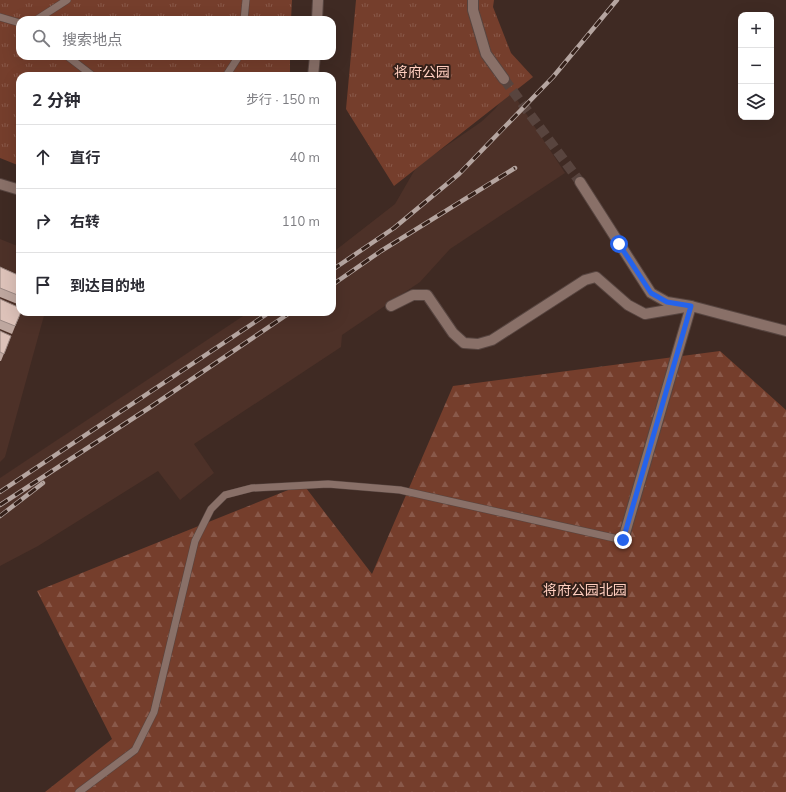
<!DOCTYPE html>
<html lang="zh">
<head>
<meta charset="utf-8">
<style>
	:root { --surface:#fff; --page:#f7f7f7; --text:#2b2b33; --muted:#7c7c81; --line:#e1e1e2 }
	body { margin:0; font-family:Mulish,"Noto Sans SC",sans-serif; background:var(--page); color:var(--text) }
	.controls { position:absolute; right:12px; top:12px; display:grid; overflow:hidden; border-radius:8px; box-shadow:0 4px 16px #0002 }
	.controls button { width:36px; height:36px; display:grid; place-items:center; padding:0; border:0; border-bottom:1px solid var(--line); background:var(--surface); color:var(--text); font:20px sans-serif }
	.stop { position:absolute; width:12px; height:12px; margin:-9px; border:3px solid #2563eb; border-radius:50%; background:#fff }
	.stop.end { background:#2563eb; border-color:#fff; box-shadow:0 1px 4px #0008 }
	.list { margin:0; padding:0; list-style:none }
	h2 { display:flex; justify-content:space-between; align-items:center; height:52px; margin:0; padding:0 16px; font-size:17px }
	h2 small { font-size:13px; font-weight:400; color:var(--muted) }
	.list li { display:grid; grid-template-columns:26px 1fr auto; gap:12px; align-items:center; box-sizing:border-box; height:64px; padding:0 16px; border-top:1px solid var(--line) }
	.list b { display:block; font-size:15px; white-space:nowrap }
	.list em { font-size:13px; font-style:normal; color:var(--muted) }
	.icon { flex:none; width:22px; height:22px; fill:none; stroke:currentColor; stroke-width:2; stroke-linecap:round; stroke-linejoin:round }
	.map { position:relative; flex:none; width:786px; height:792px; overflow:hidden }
	.search { position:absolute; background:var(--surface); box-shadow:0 4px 16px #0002; left:16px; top:16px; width:320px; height:44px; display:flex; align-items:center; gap:10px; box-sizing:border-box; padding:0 14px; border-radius:12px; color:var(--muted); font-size:15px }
	.panel { position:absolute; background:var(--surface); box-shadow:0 4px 16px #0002; left:16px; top:72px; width:320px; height:244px; border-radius:12px }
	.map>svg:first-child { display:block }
	.built { fill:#4d3128 }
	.grass { fill:url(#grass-tufts) }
	.forest { fill:url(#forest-firs) }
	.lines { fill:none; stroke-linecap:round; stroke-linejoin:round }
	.minor-tunnel { stroke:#58443e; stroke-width:10; stroke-dasharray:10 5; stroke-linecap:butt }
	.service-casing { stroke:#574540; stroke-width:8 }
	.minor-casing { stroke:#574540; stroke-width:12 }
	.service { stroke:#897068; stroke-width:7 }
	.minor { stroke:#897068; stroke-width:10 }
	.rail-casing { stroke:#b5a5a0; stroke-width:4.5 }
	.rail { stroke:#342019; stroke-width:3; stroke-dasharray:9; stroke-linecap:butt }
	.wall { fill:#bea79f }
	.building { fill:#ddc2b9; stroke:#9b8882 }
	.route { stroke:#2563eb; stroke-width:5 }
	.labels { text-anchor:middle; stroke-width:4; stroke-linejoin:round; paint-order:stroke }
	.park-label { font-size:14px; fill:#ffcebf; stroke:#342019 }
</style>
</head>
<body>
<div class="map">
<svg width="786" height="792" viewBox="0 0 786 792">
	<defs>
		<pattern id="grass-tufts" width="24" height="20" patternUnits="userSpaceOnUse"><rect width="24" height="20" fill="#753e2c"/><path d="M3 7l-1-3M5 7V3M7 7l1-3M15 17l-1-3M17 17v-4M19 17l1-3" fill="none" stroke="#89594a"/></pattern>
		<pattern id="forest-firs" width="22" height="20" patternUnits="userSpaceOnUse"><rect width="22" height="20" fill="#753e2c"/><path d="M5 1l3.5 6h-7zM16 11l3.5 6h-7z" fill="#89594a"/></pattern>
	</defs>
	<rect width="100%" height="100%" fill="#3f2a23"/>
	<g class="built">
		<path d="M510,89L565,173L450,249L420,282L342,335L341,347L194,444L214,473L180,500L158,471L38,546L0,566V478L249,312H332V253L395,204L417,166L481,122L495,109Z"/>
		<path d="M0,239L20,247V312H45L5,457L0,462Z"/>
	</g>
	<g class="grass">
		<path d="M0,0H292L291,20H20V56H290V76H20V166L0,158Z"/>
		<path d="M356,0H494L493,7L511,53L533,77L394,186L346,109Z"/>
	</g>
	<path class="forest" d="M720,351L786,410V792H45L112,739L37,591L303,484L372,574L453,386Z"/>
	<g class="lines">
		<path class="minor-tunnel" d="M504,79L580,182"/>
		<g class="service-casing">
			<g id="service">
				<path d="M0,17L20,23"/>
				<path d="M36,20L67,0"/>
				<path d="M244,20L246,0"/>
				<path d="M67,56L93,76"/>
				<path d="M226,76L239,56"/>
				<path d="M79,792L135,750L154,712L195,541L211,509L225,495L252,488L328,484L400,490L623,540"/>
			</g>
		</g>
		<g class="minor-casing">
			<g id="minor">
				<path d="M473,0V10L486,54L504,79"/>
				<path d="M317,20L318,0"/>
				<path d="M313,76L315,56"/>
				<path d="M580,182L651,293L667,302L691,306L623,540"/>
				<path d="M0,184L20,190"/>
				<path d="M391,306L413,295H427L453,333L464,343L478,344L492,340L585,280L596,277L628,305L645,314L691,306L786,331"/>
			</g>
		</g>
		<use href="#service" class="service"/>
		<use href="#minor" class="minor"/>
		<g class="rail-casing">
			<g id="rail">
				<path d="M332,270L394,228L459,174L553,77L617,0"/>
				<path d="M332,285L381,251L515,168"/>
				<path d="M0,492L270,312"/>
				<path d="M0,505L152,406L291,312"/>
				<path d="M0,516L43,483"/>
			</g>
		</g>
		<use href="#rail" class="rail"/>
	</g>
	<g class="wall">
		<path d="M0,267L20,276V305L0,297Z"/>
		<path d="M0,299L21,312L12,334L0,329Z"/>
		<path d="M0,331L11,336L1,361H0Z"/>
	</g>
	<g class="building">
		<path d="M0,267L20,276V296L0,288Z"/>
		<path d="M0,299L20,308V312H21L15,326L0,320Z"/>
		<path d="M0,331L11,336L4,354L0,352Z"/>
	</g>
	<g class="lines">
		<path class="route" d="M619,244L651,293L667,302L691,306L623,540"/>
	</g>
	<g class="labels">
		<g class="park-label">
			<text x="422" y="77">将府公园</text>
			<text x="585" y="595">将府公园北园</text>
		</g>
	</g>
</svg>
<div class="controls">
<button>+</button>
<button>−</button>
<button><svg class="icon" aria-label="layers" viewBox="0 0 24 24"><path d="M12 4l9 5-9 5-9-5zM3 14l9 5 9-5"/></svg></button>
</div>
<div class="stop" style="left:619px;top:244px"></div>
<div class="stop end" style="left:623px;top:540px"></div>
<div class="search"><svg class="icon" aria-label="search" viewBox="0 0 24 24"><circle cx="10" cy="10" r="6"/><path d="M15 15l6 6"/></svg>搜索地点</div>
<section class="panel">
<h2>2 分钟<small>步行 · 150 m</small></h2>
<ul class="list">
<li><svg class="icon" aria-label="ahead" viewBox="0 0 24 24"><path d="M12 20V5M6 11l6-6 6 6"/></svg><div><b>直行</b></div><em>40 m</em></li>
<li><svg class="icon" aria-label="right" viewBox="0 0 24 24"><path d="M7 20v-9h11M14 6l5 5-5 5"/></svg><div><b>右转</b></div><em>110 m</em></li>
<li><svg class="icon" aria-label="arrive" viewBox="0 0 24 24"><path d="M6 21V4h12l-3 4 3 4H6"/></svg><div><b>到达目的地</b></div></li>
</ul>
</section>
</div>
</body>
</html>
